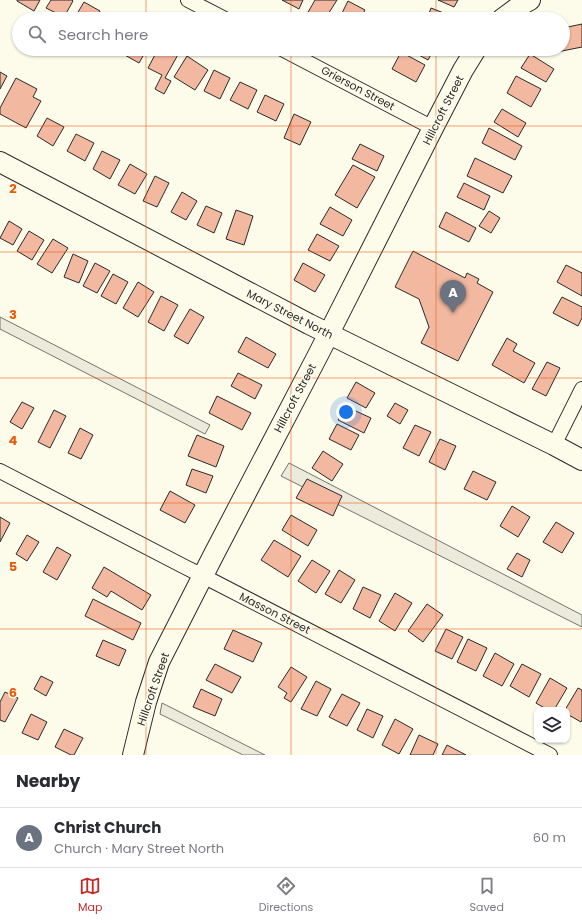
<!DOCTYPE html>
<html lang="en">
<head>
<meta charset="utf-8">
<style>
	:root { --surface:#fff; --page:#f2f2f3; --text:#2b2b33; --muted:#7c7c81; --line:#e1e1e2; --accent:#c62828 }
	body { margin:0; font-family:Poppins,sans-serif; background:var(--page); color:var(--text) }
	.controls { position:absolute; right:12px; bottom:12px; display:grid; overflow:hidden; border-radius:8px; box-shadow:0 1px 3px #0004 }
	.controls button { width:36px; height:36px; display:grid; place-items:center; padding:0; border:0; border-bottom:1px solid var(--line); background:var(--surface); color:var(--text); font:20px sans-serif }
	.you { position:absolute; left:346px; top:412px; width:14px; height:14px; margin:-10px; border:3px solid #fff; border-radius:50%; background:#1a73e8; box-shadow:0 0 0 6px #1a73e833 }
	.badge { display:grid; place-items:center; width:26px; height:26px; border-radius:50%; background:var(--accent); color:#fff; font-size:13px; font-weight:700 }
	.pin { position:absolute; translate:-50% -33px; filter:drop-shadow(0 1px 2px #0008) }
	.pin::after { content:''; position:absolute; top:21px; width:14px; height:12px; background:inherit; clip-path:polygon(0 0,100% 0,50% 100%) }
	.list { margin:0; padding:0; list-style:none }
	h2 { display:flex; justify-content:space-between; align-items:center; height:52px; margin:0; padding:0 16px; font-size:17px }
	h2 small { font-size:13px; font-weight:400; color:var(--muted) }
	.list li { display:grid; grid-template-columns:26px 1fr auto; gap:12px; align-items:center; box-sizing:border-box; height:60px; padding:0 16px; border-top:1px solid var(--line) }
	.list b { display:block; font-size:15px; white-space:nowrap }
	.list p { margin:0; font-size:13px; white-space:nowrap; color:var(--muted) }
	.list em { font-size:13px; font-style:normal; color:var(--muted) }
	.icon { flex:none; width:22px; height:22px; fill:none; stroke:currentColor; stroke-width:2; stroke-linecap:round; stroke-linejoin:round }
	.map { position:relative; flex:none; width:582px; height:755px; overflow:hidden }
	.search { position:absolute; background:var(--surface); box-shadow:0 1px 3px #0004; left:12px; right:12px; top:12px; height:44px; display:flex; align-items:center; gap:10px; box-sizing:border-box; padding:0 14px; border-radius:22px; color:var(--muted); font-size:15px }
	.sheet { height:112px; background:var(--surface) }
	nav { display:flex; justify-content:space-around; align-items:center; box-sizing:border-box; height:56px; border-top:1px solid var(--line); background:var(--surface); font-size:11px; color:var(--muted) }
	nav a { display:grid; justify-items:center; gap:2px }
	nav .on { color:var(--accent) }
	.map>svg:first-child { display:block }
	.green { fill:#ecebdb; stroke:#74746e }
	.building { fill:#f2b8a0; stroke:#2b2b2b }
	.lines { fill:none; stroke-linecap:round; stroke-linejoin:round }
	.street-casing { stroke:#2b2b2b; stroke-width:16 }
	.secondary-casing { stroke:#2b2b2b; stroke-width:22 }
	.street { stroke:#fdfbea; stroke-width:14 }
	.secondary { stroke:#fdfbea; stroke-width:20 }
	.grid { fill:none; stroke:#e8590c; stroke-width:1; stroke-opacity:0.55 }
	.labels { text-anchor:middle; stroke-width:3; stroke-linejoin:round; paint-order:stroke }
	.street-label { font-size:11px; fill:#2b2b2b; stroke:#fdfbea }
	.grid-label { font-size:13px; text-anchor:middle; font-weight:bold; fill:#e8590c; stroke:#fdfbea; stroke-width:3; stroke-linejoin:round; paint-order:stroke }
</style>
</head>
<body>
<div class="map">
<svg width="582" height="755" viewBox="0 0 582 755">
	<rect width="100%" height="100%" fill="#fdfbea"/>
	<g class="green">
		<path d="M0,317L210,425L205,434L0,329Z"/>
		<path d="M289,463L582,615V627L281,476Z"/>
		<path d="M162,703L265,755H243L160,714Z"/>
	</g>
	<g class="building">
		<path d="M17,0H40L34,11L17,1Z"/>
		<path d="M51,0H72L73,1L64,17L46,8Z"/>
		<path d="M282,0H303L299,9Z"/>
		<path d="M315,0H337L325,19H316L307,14Z"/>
		<path d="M438,0H458L454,7Z"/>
		<path d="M348,1L365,10L360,19H339Z"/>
		<path d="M84,2L100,11L96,19H74Z"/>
		<path d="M431,8L449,15L448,19H427Z"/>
		<path d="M582,24V47L552,53L551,49H563V28Z"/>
		<path d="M114,49H147L139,63Z"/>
		<path d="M158,49H176L180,51L165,78L171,81L164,94L155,89L162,75L148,68Z"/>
		<path d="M360,49H370L367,53Z"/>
		<path d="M408,49H434L428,60Z"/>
		<path d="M401,52L425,65L416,82L392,69Z"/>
		<path d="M530,54L554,69L546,82L521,68Z"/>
		<path d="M187,56L208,70L195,90L174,77Z"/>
		<path d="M214,70L230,78L220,99L204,91Z"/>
		<path d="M0,72L7,76L0,89Z"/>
		<path d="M516,76L541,89L531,107L507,93Z"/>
		<path d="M16,78L37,89L33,97L41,101L26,128L0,114V108Z"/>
		<path d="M240,82L257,90L248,109L230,100Z"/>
		<path d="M265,95L284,104L276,121L257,112Z"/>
		<path d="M502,109L526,123L518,137L494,122Z"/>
		<path d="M294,114L311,122L300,145L284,138Z"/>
		<path d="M47,118L64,127L53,146L37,136Z"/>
		<path d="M489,128L522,146L515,160L482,143Z"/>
		<path d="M76,134L94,143L85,161L67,151Z"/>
		<path d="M360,144L384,156L377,171L352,159Z"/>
		<path d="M102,151L120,160L110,179L93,169Z"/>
		<path d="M475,158L512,176L503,193L467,176Z"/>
		<path d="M130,164L147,174L135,194L118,185Z"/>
		<path d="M353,165L375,177L357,208L335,195Z"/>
		<path d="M155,176L169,183L157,207L143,201Z"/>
		<path d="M464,183L490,196L484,210L457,197Z"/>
		<path d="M182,192L197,201L186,220L171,212Z"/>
		<path d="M206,206L222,213L214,233L197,225Z"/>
		<path d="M330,207L352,220L343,236L320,224Z"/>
		<path d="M236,210L253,216L244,245L226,239Z"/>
		<path d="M489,211L500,218L491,233L479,226Z"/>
		<path d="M446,212L476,228L469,242L439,227Z"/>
		<path d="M9,221L22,229L13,245L0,238Z"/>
		<path d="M29,231L44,240L32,260L17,251Z"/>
		<path d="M317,234L339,246L330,261L308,250Z"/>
		<path d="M53,239L68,248L52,273L37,264Z"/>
		<path d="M413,251L465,278L467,273L479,279L477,283L493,292L458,361L421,343L429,327L419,299L395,287Z"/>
		<path d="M73,254L88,261L79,283L64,277Z"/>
		<path d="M95,263L110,271L97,293L83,286Z"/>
		<path d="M303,263L325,275L315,292L294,280Z"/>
		<path d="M566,265L582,273V296L557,282Z"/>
		<path d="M113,274L128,282L116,304L101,296Z"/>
		<path d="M138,282L154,292L138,317L123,308Z"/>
		<path d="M161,296L178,305L164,331L148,322Z"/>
		<path d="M562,297L582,307V318L578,326L553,313Z"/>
		<path d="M190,309L204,317L188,344L174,336Z"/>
		<path d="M246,337L276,354L268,368L238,352Z"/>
		<path d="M507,338L517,344L513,351L535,363L524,383L492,365Z"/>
		<path d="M547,362L560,368L546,396L532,389Z"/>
		<path d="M238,373L262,385L255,399L231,386Z"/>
		<path d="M356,382L375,393L366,408L347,398Z"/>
		<path d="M217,396L251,413L242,430L209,413Z"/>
		<path d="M22,402L34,408L22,429L10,422Z"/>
		<path d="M395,403L408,410L400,424L387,416Z"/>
		<path d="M345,406L371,418L364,433L338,420Z"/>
		<path d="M54,410L66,416L50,448L38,442Z"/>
		<path d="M337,424L359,435L351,450L329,439Z"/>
		<path d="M415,425L431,432L419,456L403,448Z"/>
		<path d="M80,428L93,435L81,459L68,453Z"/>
		<path d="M197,435L224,446L216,467L188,456Z"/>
		<path d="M440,439L456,446L445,470L429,462Z"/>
		<path d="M323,451L343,464L332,481L312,468Z"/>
		<path d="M192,469L213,476L206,493L186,485Z"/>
		<path d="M473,471L496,482L487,500L464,489Z"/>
		<path d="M307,479L342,496L333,516L296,498Z"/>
		<path d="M170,491L195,505L185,523L160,510Z"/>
		<path d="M512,506L530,517L518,537L500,526Z"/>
		<path d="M291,515L317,530L308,546L282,530Z"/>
		<path d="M0,517L10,523L0,542Z"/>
		<path d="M556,522L574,533L562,553L543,542Z"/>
		<path d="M27,535L39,542L27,561L16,554Z"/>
		<path d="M274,540L301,556L288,577L261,560Z"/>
		<path d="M57,547L71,555L57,580L43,572Z"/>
		<path d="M517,553L530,560L522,577L507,569Z"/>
		<path d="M312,560L330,571L316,593L298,581Z"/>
		<path d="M104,567L151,595L142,610L111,591L107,597L92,588Z"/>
		<path d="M339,570L355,580L341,603L325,594Z"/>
		<path d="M363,587L381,595L370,618L353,609Z"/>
		<path d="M395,593L412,603L395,631L379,621Z"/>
		<path d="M93,599L141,623L133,640L85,616Z"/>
		<path d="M427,604L443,615L423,642L408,631Z"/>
		<path d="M446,629L463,637L452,659L435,651Z"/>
		<path d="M233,630L262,643L253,662L224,649Z"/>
		<path d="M468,639L487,648L476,671L457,662Z"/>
		<path d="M103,640L126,650L119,666L96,656Z"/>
		<path d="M495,653L514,664L502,686L483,676Z"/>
		<path d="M215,664L241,677L232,693L206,680Z"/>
		<path d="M522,664L541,674L529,697L510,686Z"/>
		<path d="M291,667L307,677L291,702L284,698L287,693L278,687Z"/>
		<path d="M41,676L53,682L46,696L34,689Z"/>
		<path d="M550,678L567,688L554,710H548L536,703Z"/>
		<path d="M316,681L331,689L317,716L301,709Z"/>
		<path d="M578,688L582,690V720L581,722L567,714V710H565Z"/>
		<path d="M201,689L222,699L215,716L193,707Z"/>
		<path d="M5,692L18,698L5,722L0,720V702Z"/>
		<path d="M342,694L360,703L347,726L329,717Z"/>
		<path d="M367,709L383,716L373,738L357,730Z"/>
		<path d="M31,714L47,722L38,740L22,733Z"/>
		<path d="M395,719L413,729L399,754L382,745Z"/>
		<path d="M64,729L83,738L74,755H71L55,747Z"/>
		<path d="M419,735L438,744L433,755H410Z"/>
		<path d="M447,745L466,755H442Z"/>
	</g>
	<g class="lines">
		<g class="street-casing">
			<g id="street">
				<path d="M188,0L225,19"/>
				<path d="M282,49L433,128"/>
				<path d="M554,445L582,389"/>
				<path d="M0,471L185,567L203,576L550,755"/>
			</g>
		</g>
		<g class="secondary-casing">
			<g id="secondary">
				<path d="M502,19L521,5L530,0"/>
				<path d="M0,162L309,324L554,445L582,460"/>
				<path d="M133,755L146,702L159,662L213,556L318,355L433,128L463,70L476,49"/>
			</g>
		</g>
		<use href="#street" class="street"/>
		<use href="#secondary" class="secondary"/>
	</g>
	<path class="grid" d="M146,0V19M291,0V19M436,0V19M146,49V755M291,49V755M436,49V755M0,126H582M0,252H582M0,378H582M0,503H582M0,629H582"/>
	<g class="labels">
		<g class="street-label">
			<text transform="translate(358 88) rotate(28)" y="4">Grierson Street</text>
			<text transform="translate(443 110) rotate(-63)" y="4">Hillcroft Street</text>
			<text transform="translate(290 314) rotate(27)" y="4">Mary Street North</text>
			<text transform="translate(295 398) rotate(-62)" y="4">Hillcroft Street</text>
			<text transform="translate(275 613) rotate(27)" y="4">Masson Street</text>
			<text transform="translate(153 689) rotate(-71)" y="4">Hillcroft Street</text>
		</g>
	</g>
	<g class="grid-label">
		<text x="13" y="193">2</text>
		<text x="13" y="319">3</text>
		<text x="13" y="445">4</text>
		<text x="13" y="571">5</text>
		<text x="13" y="697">6</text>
	</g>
</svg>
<div class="controls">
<button><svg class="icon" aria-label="layers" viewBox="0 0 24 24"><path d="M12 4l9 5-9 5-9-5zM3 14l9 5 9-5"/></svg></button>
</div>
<div class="you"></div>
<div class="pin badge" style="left:453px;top:313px;background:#6b7280">A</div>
<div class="search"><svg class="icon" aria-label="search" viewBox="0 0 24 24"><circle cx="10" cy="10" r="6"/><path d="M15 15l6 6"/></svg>Search here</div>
</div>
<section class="sheet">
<h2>Nearby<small></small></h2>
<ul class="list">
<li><span class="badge" style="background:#6b7280">A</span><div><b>Christ Church</b><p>Church · Mary Street North</p></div><em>60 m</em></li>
</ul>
</section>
<nav>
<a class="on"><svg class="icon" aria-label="map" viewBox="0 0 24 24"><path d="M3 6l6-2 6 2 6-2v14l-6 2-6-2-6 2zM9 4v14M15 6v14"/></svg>Map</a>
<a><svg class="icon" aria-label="directions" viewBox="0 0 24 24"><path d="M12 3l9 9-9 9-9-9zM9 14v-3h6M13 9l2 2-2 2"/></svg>Directions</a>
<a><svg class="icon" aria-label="saved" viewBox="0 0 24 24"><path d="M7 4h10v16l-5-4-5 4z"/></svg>Saved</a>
</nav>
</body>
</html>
